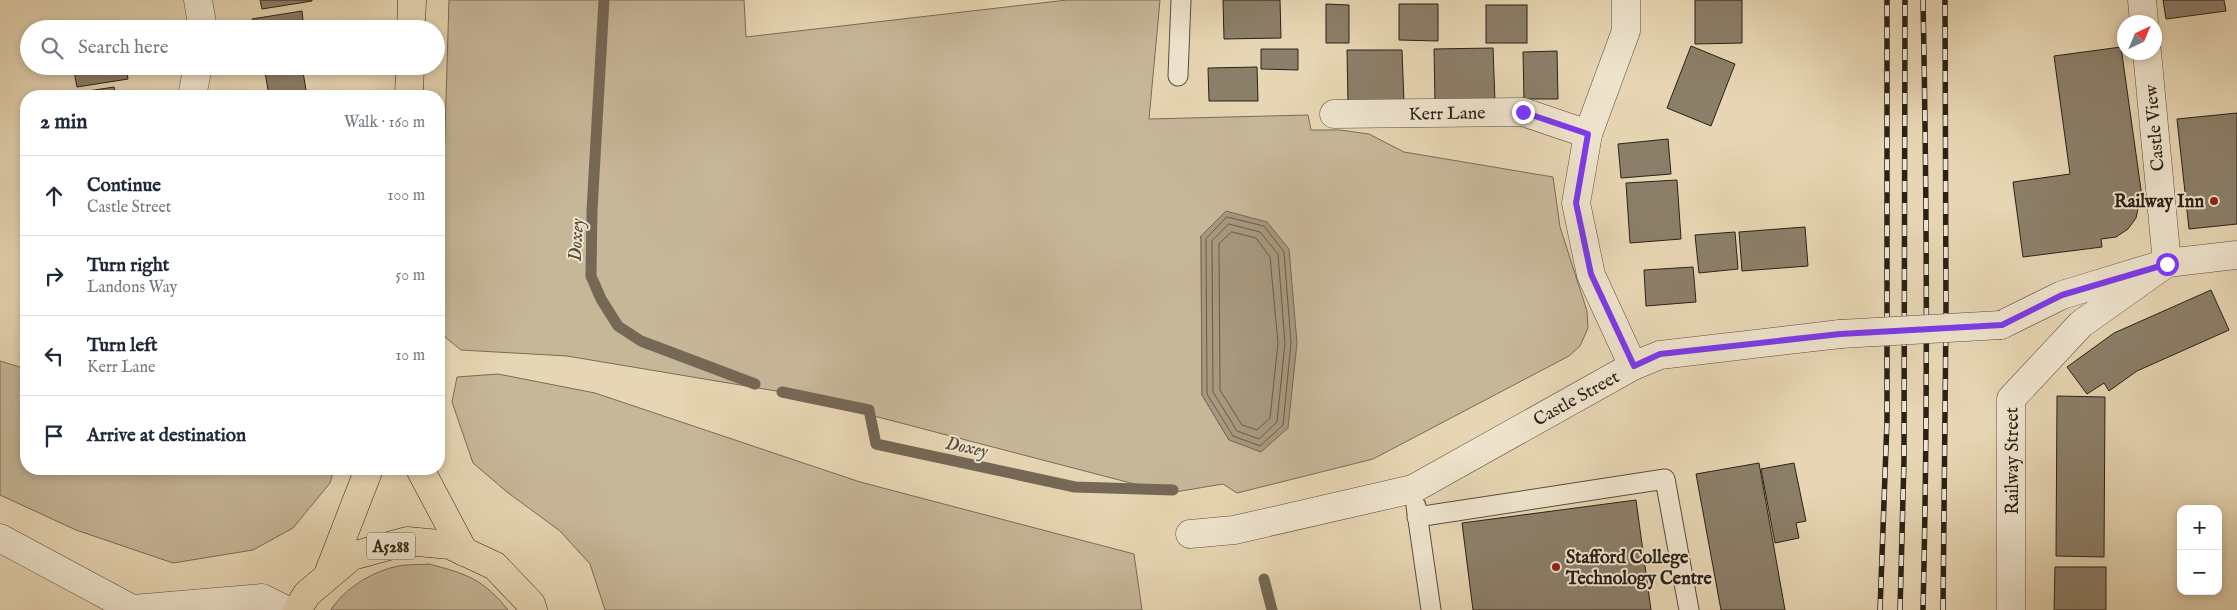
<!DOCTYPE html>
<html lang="en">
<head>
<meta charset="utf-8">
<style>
	:root { --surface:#fff; --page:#f2f2f3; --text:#1f2937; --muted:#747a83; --line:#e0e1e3 }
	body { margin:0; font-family:"IM FELL English",serif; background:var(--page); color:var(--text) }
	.controls { position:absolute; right:15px; bottom:15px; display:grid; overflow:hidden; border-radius:10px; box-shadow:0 2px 8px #0003 }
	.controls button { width:45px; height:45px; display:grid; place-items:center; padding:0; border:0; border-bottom:1px solid var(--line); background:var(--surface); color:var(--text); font:25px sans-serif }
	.compass { position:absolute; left:2117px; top:15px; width:45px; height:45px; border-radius:50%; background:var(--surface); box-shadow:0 2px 8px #0003; rotate:44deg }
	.stop { position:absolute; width:15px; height:15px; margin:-11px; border:4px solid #7c3aed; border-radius:50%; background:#fff }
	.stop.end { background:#7c3aed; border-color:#fff; box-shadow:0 1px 5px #0008 }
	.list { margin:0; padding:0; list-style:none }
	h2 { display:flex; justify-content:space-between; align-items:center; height:65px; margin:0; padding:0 20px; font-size:21px }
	h2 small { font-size:16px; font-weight:400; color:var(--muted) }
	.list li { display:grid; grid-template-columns:32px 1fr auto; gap:15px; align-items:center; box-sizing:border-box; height:80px; padding:0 20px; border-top:1px solid var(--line) }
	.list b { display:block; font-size:19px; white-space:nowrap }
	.list p { margin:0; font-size:16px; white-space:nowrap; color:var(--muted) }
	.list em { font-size:16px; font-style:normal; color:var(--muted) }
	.icon { flex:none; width:28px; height:28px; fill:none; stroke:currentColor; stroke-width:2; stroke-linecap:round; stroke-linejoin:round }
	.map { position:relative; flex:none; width:2237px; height:610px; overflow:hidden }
	.search { position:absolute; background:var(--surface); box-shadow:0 2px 8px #0003; left:20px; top:20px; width:425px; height:55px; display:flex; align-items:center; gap:12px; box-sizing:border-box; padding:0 18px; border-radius:28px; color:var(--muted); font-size:19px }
	.panel { position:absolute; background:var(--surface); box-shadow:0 2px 8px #0003; left:20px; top:90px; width:425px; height:385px; border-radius:20px }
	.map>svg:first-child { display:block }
	.green { fill:#c7b799; stroke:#786c58; fill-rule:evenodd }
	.water { fill:#a7987e; stroke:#756855 }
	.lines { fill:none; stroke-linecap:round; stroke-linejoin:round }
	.shore { stroke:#685c4b; stroke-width:1 }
	.stream { stroke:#756855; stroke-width:11 }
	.building { fill:#8c7f69; stroke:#2a2118 }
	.service-casing { stroke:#594e3f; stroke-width:21 }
	.minor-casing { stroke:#594e3f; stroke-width:29 }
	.tertiary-casing { stroke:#594e3f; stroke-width:29 }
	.primary-casing { stroke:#2a2118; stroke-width:29 }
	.service { stroke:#efe4ce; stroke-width:19 }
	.minor { stroke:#efe4ce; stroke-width:28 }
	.tertiary { stroke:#efe4ce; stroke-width:28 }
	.primary { stroke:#e7d6b3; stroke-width:28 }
	.rail-casing { stroke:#2a2118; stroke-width:5.5 }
	.rail { stroke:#efe4ce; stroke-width:4; stroke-dasharray:11; stroke-linecap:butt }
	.minor-bridge-casing { stroke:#594e3f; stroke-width:29; stroke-linecap:butt }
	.minor-bridge { stroke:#efe4ce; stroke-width:28 }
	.route { stroke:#7c3aed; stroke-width:6 }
	.poi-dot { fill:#8f2418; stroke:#efe4ce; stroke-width:2 }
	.labels { text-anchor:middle; stroke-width:4; stroke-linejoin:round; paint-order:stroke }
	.shield { fill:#efe4ce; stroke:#655c4f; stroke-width:1 }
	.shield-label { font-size:16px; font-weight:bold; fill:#2a2118 }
	.street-label { font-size:18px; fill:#2a2118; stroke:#efe4ce }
	.poi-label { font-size:18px; font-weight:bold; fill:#2a2118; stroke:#efe4ce; text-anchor:end }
	.water-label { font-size:19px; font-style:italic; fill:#564b3c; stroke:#efe4ce }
</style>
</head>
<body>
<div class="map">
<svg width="2237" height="610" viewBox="0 0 2237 610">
	<rect width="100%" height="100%" fill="#e7d6b3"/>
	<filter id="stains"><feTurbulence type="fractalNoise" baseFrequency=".004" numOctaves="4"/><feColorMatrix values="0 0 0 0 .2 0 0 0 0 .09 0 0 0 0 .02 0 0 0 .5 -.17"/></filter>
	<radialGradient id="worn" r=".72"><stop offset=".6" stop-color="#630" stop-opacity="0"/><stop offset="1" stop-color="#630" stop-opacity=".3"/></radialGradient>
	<g class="green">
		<path d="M449,0H744L746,37L1067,0H1160L1149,119L1308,115L1311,130H1340L1369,134L1404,152L1553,177L1560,227L1587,311L1588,328L1580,346L1569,356L1373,459L1237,493L1223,484L1169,493L782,392L567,356L461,350L439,332ZM1201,236L1229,440L1202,395Z"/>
		<path d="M0,361L26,369V469H334L330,483L293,528L253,550L173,563L76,530L0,495Z"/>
		<path d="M498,374L595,393L860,482L1134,554L1142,610H605L590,564L560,531L507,492L473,463L452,402L457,377Z"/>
		<path d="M429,564C467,574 483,579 508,610H331C344,589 370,573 394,567C405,564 418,565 429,564Z"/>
	</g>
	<path class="water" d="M1226,211L1267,222L1289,249L1297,343L1288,428L1261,452L1229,440L1202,395L1201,236Z"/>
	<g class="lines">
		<g class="shore">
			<path d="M1227,217L1264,226L1284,252L1291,343L1283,425L1260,446L1233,436L1207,394L1206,239Z"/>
			<path d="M1229,224L1260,232L1278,254L1285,343L1277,422L1259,439L1237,431L1213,392L1212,241Z"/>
			<path d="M1232,232L1256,238L1270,257L1278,343L1270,418L1257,430L1242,425L1220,390L1219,244Z"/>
		</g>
		<g class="stream">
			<path d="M604,0L592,210L591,276L601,299L618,326L641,341L755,384"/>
			<path d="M782,392L869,410L876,444L1075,487L1173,490"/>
			<path d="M1264,579L1272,610"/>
		</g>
	</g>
	<g class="building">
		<path d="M260,0H312V1L262,9Z"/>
		<path d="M1223,0H1280L1281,38L1224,39Z"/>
		<path d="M1695,0H1742V43L1695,44Z"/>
		<path d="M2163,0H2224L2226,11L2166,19Z"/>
		<path d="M1326,4L1349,5V43H1326Z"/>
		<path d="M1399,4H1438V41L1399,40Z"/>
		<rect x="1486" y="5" width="41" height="38"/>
		<path d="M302,11L304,29H254L252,19Z"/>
		<path d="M1691,46L1735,64L1711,126L1667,108Z"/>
		<path d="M2121,47L2142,197L2138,198L2139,204L2136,218L2128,229L2116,237L2101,239L2102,247L2023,257L2013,182L2070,174L2054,56Z"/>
		<path d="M1493,48L1495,102L1435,103L1434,49Z"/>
		<path d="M1261,49H1298V70L1261,69Z"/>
		<path d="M1347,50H1402L1404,103L1348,104Z"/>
		<path d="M1557,51L1558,99H1524L1523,52Z"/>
		<path d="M73,66H126L128,79L77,87Z"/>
		<path d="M264,66H302L307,96H269Z"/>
		<path d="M1257,67L1258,101H1209L1208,68Z"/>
		<path d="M114,87L116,96H76L75,93Z"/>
		<path d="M2237,113V224L2189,229L2177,119Z"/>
		<path d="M1668,139L1671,174L1621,178L1618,144Z"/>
		<path d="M1677,180L1681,239L1630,243L1626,183Z"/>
		<path d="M1805,227L1808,266L1742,271L1739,232Z"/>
		<path d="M1735,232L1738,269L1699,273L1695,235Z"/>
		<path d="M1693,267L1696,302L1646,306L1644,270Z"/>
		<path d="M2211,290L2229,330L2137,371L2109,391L2104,383L2087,394L2067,367L2114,333Z"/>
		<path d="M2057,396L2105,397L2104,557L2056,556Z"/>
		<path d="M1759,463L1785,610H1721L1696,474Z"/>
		<path d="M1794,463L1806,521L1796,523L1799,538L1775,543L1761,469Z"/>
		<path d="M1636,500L1651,610H1473L1462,523Z"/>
		<path d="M2055,567H2106V610H2054Z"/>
	</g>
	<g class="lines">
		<g class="service-casing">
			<g id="service">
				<path d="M1178,76L1181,0"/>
				<path d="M1416,506L1431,610"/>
				<path d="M1417,517L1665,479L1689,610"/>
			</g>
		</g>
		<g class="minor-casing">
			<g id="minor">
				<path d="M198,0L203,29"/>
				<path d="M1626,0V31L1588,134L1576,203L1591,275L1633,366"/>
				<path d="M2142,0L2144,22"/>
				<path d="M2147,52L2167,263"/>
				<path d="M192,96L198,66"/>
				<path d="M1334,114L1523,112L1588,134"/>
				<path d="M2001,325L2062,295L2167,263L2237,255"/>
				<path d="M1190,534L1234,530L1413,489L1633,366L1660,355L1840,334"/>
				<path d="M2011,610V399L2081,324L2167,263"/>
			</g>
		</g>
		<g class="tertiary-casing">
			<g id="tertiary">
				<path d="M0,538L134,610"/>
				<path d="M133,609L262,598L286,610"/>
			</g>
		</g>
		<g class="primary-casing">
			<g id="primary">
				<path d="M411,29L412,0"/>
				<path d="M409,96L410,66"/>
				<path d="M420,469L464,552"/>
				<path d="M327,577L369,469"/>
				<path d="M297,610L307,594L352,556L407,541L450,545L495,566L531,604L533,610"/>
			</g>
		</g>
		<use href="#service" class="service"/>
		<use href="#minor" class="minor"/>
		<use href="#tertiary" class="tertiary"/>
		<use href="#primary" class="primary"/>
		<g class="rail-casing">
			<g id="rail">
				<path d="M1923,0C1927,203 1928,407 1923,610"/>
				<path d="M1880,610L1887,421V0"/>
				<path d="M1900,610L1904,460L1905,0"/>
				<path d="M1943,610L1946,315L1945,0"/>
			</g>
		</g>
		<use href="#rail" class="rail"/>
		<g class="minor-bridge-casing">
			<path id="minor-bridge" d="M1840,334L2001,325"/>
		</g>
		<use href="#minor-bridge" class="minor-bridge"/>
	</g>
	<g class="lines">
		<path class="route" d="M1523,112L1588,134L1576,203L1591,274L1634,366L1660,354L1840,334L2002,325L2062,295L2167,264"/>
	</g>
	<g class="poi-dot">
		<circle cx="2214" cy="201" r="5"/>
		<circle cx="1556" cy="567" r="5"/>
	</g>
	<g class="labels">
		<rect class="shield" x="367" y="532.5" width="48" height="27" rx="4"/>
		<g class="shield-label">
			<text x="391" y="552">A5288</text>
		</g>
		<g class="street-label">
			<text transform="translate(1447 113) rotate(-1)" y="6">Kerr Lane</text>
			<text transform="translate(2154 128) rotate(-95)" y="6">Castle View</text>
			<text transform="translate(1576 398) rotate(-29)" y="6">Castle Street</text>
			<text transform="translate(2012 461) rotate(-90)" y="6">Railway Street</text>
		</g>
		<g class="poi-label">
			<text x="2204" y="207">Railway Inn</text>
			<text x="1566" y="563" text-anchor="start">Stafford College<tspan x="1566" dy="21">Technology Centre</tspan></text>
		</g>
		<g class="water-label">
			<text transform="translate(575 240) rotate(-87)" y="7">Doxey</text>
			<text transform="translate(967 446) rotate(12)" y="7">Doxey</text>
		</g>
	</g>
	<rect width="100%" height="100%" filter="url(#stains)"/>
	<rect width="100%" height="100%" fill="url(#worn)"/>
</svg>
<div class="controls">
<button>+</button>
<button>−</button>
</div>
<svg class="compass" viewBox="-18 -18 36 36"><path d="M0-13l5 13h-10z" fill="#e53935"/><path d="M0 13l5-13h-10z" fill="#747a83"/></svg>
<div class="stop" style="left:2167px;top:264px"></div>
<div class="stop end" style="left:1523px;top:112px"></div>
<div class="search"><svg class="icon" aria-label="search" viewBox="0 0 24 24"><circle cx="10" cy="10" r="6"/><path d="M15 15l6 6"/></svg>Search here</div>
<section class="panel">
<h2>2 min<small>Walk · 160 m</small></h2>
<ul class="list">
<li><svg class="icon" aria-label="ahead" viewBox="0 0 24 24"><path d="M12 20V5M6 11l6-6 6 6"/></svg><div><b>Continue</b><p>Castle Street</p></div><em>100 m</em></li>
<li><svg class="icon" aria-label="right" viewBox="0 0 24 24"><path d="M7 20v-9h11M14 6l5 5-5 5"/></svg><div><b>Turn right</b><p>Landons Way</p></div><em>50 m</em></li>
<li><svg class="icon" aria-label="left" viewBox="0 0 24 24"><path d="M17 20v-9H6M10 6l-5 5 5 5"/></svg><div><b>Turn left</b><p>Kerr Lane</p></div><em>10 m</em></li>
<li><svg class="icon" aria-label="arrive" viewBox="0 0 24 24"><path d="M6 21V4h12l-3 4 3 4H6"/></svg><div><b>Arrive at destination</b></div></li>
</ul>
</section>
</div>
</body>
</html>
